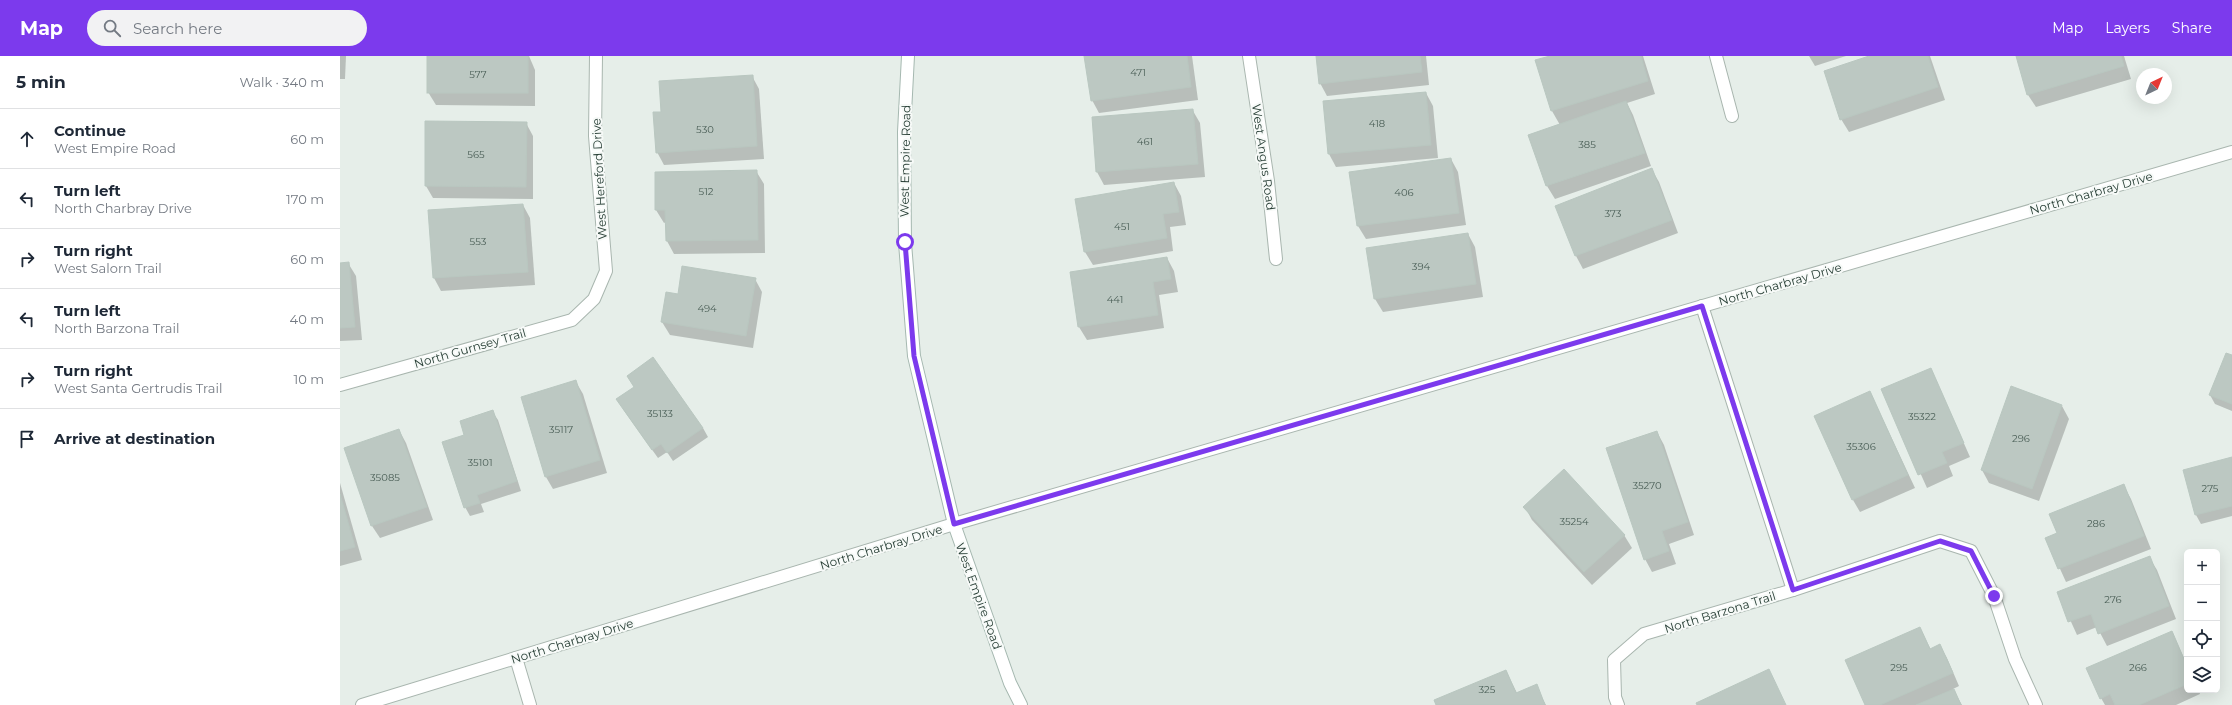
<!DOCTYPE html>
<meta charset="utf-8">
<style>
:root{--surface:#fff;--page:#f2f2f3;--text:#1f2937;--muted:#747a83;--line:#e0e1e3;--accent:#7c3aed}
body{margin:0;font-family:Montserrat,sans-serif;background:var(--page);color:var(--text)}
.controls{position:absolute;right:12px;bottom:12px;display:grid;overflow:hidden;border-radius:6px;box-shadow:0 4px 16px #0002}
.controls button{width:36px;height:36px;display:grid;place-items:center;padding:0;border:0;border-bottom:1px solid var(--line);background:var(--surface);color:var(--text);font:20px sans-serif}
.compass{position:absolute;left:1796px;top:12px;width:36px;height:36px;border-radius:50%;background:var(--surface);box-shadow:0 4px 16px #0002;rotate:43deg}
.stop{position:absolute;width:12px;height:12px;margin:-9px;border:3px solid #7c3aed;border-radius:50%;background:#fff}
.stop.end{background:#7c3aed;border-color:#fff;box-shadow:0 1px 4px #0008}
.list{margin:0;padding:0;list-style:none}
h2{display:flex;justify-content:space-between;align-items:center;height:52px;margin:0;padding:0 16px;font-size:17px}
h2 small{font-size:13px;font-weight:400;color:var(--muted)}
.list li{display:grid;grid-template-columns:26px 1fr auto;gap:12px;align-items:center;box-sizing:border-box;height:60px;padding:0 16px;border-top:1px solid var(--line)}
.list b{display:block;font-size:15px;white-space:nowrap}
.list p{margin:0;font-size:13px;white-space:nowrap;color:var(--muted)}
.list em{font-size:13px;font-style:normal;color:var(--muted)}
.icon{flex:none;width:22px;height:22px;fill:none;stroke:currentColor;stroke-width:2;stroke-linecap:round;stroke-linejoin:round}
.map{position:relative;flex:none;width:1892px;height:649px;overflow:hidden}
header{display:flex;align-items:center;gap:24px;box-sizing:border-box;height:56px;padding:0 20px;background:var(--accent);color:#fff}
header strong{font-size:19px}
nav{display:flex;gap:22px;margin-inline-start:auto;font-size:14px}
.search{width:280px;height:36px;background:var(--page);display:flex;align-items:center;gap:10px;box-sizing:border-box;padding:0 14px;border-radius:22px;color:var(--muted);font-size:15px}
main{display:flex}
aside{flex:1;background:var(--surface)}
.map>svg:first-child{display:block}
</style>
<header>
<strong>Map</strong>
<div class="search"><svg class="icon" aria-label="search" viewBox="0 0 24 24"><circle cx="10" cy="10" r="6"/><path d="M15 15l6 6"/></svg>Search here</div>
<nav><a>Map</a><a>Layers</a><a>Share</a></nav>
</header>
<main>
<aside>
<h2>5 min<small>Walk · 340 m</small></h2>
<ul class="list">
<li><svg class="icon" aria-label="ahead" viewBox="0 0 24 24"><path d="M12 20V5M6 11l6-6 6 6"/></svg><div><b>Continue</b><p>West Empire Road</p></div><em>60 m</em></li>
<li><svg class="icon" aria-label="left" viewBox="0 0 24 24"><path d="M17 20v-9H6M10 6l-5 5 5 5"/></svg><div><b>Turn left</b><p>North Charbray Drive</p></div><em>170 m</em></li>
<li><svg class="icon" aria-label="right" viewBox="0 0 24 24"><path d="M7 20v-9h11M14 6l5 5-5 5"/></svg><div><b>Turn right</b><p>West Salorn Trail</p></div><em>60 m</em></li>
<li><svg class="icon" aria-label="left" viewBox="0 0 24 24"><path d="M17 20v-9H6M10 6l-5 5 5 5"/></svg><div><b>Turn left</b><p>North Barzona Trail</p></div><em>40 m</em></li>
<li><svg class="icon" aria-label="right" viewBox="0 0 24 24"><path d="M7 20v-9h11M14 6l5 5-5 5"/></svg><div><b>Turn right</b><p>West Santa Gertrudis Trail</p></div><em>10 m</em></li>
<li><svg class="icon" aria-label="arrive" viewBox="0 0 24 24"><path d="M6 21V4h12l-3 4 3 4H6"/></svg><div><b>Arrive at destination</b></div></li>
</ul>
</aside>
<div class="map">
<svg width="1892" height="649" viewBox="0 0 1892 649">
<rect width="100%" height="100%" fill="#e6eee9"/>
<g fill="#0003">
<polygon points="0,0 6,0 5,23 0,23"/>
<polygon points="88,0 189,0 195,14 195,50 96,49 88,36"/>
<polygon points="745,0 852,0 858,44 759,57 752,44"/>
<polygon points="977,0 1086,0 1089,29 987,40 980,27"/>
<polygon points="1213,0 1303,0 1315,38 1287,47 1293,59 1311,110 1215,143 1207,130 1190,79 1220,69 1212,55 1197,5"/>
<polygon points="1469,0 1506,0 1475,10"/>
<polygon points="1532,0 1590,0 1605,44 1509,76 1501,63"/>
<polygon points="1677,0 1784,0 1791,23 1696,51 1688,39"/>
<polygon points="412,20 419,33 424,103 324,109 317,96"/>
<polygon points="1086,37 1093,50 1098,102 996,111 989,98"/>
<polygon points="853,55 860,67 865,121 764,129 757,116"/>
<polygon points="186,67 193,80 193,143 93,142 86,130"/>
<polygon points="1111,103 1118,116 1126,169 1026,183 1018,170 1011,117"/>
<polygon points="1312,114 1319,126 1338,177 1243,213 1236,200 1217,150"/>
<polygon points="416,115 424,128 425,197 334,198 327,185 326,166 324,167 316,154"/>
<polygon points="834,127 841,140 846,169 830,171 833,195 753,209 745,196 737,144"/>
<polygon points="183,149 190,162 195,229 101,235 94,222"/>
<polygon points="1128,178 1135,191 1143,241 1043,256 1035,243 1028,193"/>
<polygon points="827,202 834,215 838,236 819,239 824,272 747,284 739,271"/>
<polygon points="8,207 16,220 22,284 0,285 0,208"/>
<polygon points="415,223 422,236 413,292 330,279 322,266"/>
<polygon points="1892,300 1892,355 1875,348 1870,339"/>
<polygon points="1591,313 1630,401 1609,410 1613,420 1587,432 1543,334"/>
<polygon points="236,326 243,338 267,417 213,433 206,421"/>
<polygon points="1530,336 1575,432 1520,456 1513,444"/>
<polygon points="1722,350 1729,363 1699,445 1649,427 1642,414"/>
<polygon points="283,353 363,372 368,381 333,405 327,396 318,402"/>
<polygon points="152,355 158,364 181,435 141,448 144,456 130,460 125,451 126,379"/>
<polygon points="59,374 66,387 93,464 40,482 32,470"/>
<polygon points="1317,376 1324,389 1354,479 1329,488 1336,508 1312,516 1305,503"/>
<polygon points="1892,403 1892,460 1861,468 1856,459"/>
<polygon points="0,427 22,504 0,510"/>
<polygon points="1784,430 1791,443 1811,493 1726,526 1706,482 1718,478"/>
<polygon points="1185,451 1284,479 1292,492 1252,529 1192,464"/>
<polygon points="1809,501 1817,514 1836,563 1767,590 1757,571 1737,579 1718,537"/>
<polygon points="1580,572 1591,594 1600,590 1607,602 1619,630 1613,633 1622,649 1526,649"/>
<polygon points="1831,576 1847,608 1847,634 1859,634 1860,638 1836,649 1765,649 1761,642"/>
<polygon points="1166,615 1177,637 1196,630 1206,649 1097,649"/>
</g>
<g fill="#bcc8c2" stroke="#b9c7c0">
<rect x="87" y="0" width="101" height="37"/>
<polygon points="744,0 847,0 851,31 751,45"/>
<polygon points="976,0 1080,0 1082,16 979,28"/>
<polygon points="1210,0 1301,0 1308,25 1211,55 1195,4"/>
<polygon points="1529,0 1588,0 1598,31 1500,64 1484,15"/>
<polygon points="1676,0 1781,0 1784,10 1687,39"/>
<polygon points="413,19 417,90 316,97 313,56 321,56 319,25"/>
<polygon points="1086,36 1091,89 988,98 983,45"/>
<polygon points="1286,45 1305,97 1206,130 1188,79"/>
<polygon points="853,53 858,108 756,116 752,61"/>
<polygon points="85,65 187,66 186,131 85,130"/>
<polygon points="1111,102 1119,157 1017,170 1009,116"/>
<polygon points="1312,112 1332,164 1235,200 1215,150"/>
<polygon points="417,114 418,184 326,185 325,154 315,154 315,116"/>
<polygon points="834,126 839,156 823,158 827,182 744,196 735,143"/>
<polygon points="183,148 188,216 93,222 88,154"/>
<polygon points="1128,177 1136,228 1034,243 1026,192"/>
<polygon points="827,201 831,223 813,226 818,259 738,271 730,216"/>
<polygon points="9,206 15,271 0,272 0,207"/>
<polygon points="342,210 416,222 406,280 321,266 326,236 338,238"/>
<polygon points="1886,297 1892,299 1892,348 1869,339"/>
<polygon points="313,301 363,372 327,397 321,388 312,394 276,343 294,331 287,320"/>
<polygon points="1591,312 1624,387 1602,396 1607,407 1578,419 1541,333"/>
<polygon points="236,324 260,404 205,421 181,341"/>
<polygon points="1671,330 1722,349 1692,433 1641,414"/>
<polygon points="1530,335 1568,419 1512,444 1474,360"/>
<polygon points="153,354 177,425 137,439 140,447 124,452 102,386 124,379 120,365"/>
<polygon points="59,373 87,451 31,470 4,392"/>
<polygon points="1317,375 1348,466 1322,475 1329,495 1304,504 1266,392"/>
<polygon points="1892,401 1892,450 1855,459 1843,414"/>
<polygon points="1224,413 1285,479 1244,516 1183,451"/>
<polygon points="1784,428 1804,480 1718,513 1705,482 1717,477 1709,458"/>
<polygon points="0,438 15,491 0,495"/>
<polygon points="1810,500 1829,550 1758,578 1751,558 1728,566 1717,536"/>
<polygon points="1580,571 1590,593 1600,588 1613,617 1540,649 1525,649 1505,604"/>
<polygon points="1832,575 1847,610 1847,628 1799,649 1775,649 1770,638 1760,643 1746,612"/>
<polygon points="1429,613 1446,649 1357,649 1356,647"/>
<polygon points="1166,614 1176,637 1197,628 1205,649 1096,649 1094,644"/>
<polygon points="1614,633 1621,649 1576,649"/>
</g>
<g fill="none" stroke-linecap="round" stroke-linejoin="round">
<defs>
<g id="street">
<polyline points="909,0 928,125 936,203"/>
<polyline points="1376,0 1392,60"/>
<polyline points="1362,250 1453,534"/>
<polyline points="0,329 232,264 254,243 266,215 255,80 256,0"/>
<polyline points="176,602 190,649"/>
<polyline points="22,649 614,468 1892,96"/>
<polyline points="1278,649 1275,641 1274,604 1304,578 1453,534 1600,485 1631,495 1654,540 1675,603 1696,649"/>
</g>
<polyline id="secondary" points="568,0 564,76 565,187 574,300 614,468 670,627 681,649"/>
</defs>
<use href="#street" stroke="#a9b6af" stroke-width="14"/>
<use href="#secondary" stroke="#a5b8b0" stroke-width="14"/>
<use href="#street" stroke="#fff" stroke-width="12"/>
<use href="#secondary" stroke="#fff" stroke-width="12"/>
</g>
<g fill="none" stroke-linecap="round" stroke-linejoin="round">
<polyline stroke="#7c3aed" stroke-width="5" points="565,186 574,300 614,468 1362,250 1453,534 1600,485 1631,495 1654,540"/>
</g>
<g text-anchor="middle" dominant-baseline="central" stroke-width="4" stroke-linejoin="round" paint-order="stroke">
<g font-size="10" fill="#4c6058">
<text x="798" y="16">471</text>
<text x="138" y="18">577</text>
<text x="1037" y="67">418</text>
<text x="365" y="73">530</text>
<text x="805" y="85">461</text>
<text x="1247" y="88">385</text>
<text x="136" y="98">565</text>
<text x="366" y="135">512</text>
<text x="1064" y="136">406</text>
<text x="1273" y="157">373</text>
<text x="782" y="170">451</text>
<text x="138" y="185">553</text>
<text x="1081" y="210">394</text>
<text x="775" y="243">441</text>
<text x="367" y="252">494</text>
<text x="320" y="357">35133</text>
<text x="1582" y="360">35322</text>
<text x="221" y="373">35117</text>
<text x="1681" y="382">296</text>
<text x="1521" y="390">35306</text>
<text x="140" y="406">35101</text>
<text x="45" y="421">35085</text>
<text x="1307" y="429">35270</text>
<text x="1870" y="432">275</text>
<text x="1234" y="465">35254</text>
<text x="1756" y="467">286</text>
<text x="1773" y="543">276</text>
<text x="1559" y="611">295</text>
<text x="1798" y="611">266</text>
<text x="1147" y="633">325</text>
</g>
<g font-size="12" fill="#273e35" stroke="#f7faf8">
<text transform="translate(924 101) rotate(82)">West Angus Road</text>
<text transform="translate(565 105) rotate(-89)">West Empire Road</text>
<text transform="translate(259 123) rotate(-93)">West Hereford Drive</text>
<text transform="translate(1751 137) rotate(-16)">North Charbray Drive</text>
<text transform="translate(1440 228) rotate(-16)">North Charbray Drive</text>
<text transform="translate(130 292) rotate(-16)">North Gurnsey Trail</text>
<text transform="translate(541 491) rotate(-17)">North Charbray Drive</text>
<text transform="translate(639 540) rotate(70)">West Empire Road</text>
<text transform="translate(1380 556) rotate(-17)">North Barzona Trail</text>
<text transform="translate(232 585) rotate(-17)">North Charbray Drive</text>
</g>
</g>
</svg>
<div class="controls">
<button>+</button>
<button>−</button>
<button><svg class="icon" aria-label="locate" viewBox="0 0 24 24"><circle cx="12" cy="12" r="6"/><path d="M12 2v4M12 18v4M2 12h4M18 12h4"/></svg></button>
<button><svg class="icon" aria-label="layers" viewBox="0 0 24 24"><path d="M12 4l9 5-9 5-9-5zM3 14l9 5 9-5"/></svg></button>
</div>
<svg class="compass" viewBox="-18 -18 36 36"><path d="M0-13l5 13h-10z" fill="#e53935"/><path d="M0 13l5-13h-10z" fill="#747a83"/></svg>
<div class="stop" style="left:565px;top:186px"></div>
<div class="stop end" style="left:1654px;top:540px"></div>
</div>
</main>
